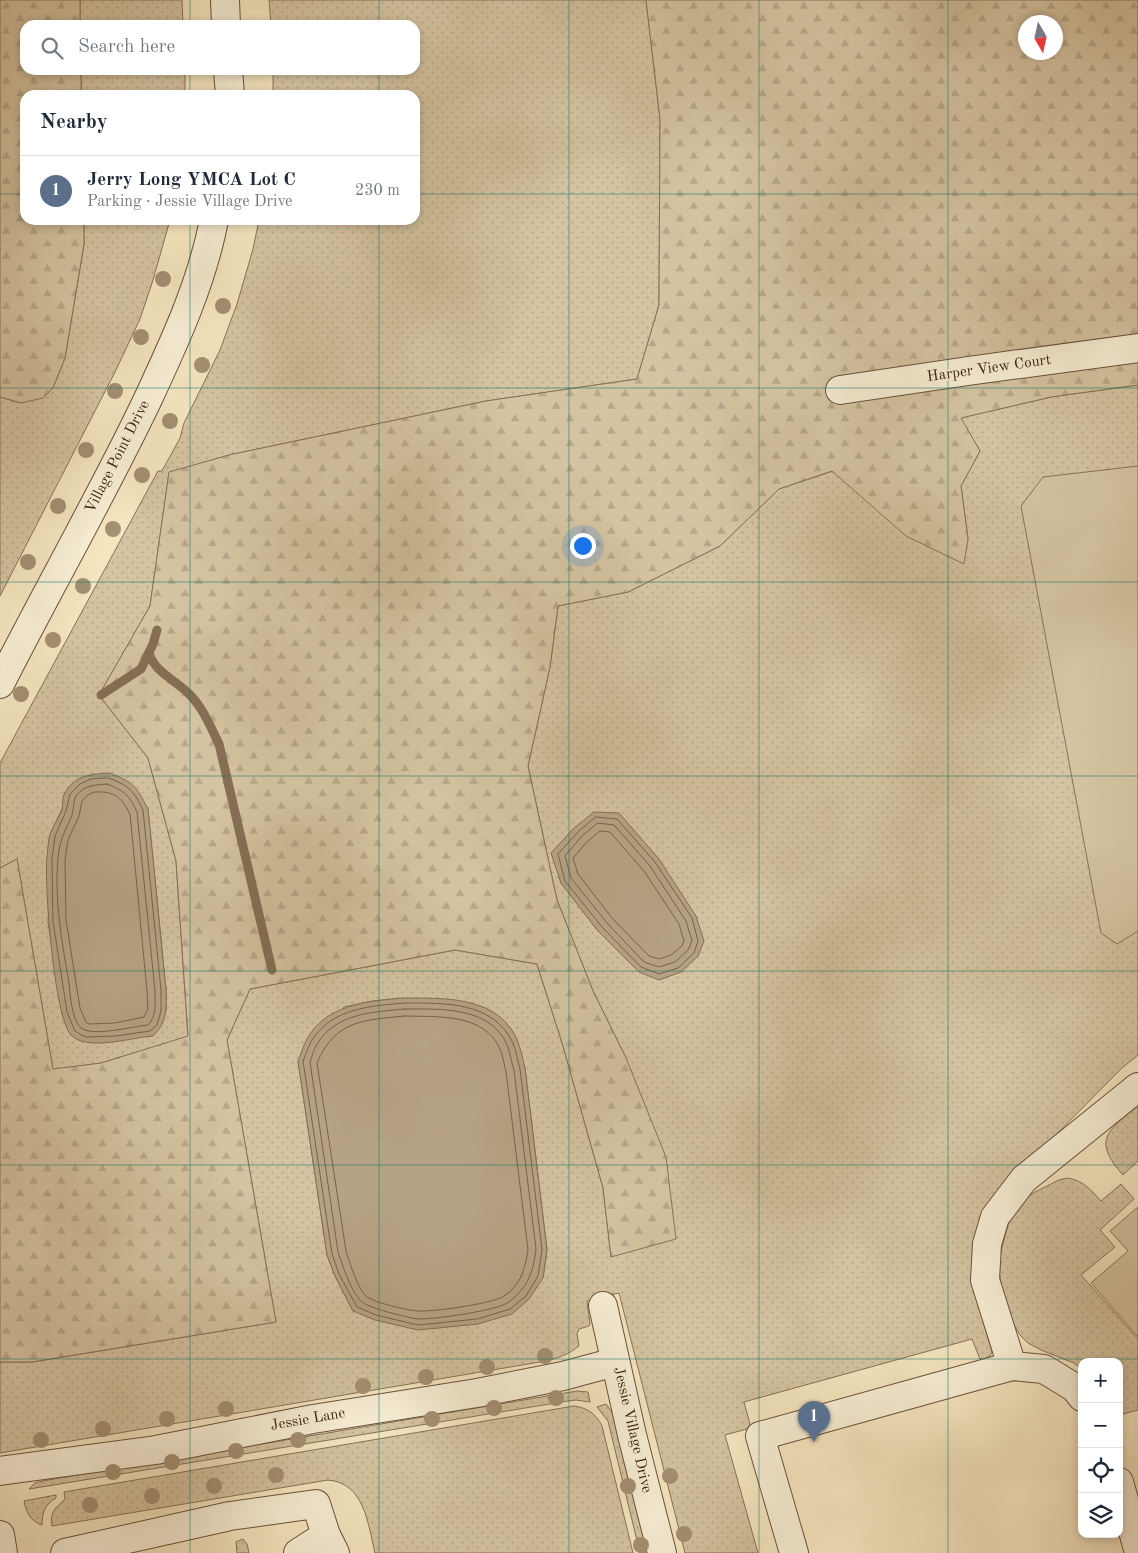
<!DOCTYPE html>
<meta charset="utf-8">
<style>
:root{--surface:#fff;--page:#f2f2f3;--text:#1f2937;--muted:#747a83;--line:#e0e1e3;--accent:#0f766e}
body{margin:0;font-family:"Old Standard TT",serif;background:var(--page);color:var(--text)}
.controls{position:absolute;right:15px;bottom:15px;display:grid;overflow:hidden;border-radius:10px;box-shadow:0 2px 8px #0003}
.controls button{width:45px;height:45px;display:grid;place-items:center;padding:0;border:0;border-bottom:1px solid var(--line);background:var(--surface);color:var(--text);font:25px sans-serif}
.compass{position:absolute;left:1018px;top:15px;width:45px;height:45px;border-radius:50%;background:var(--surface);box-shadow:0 2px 8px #0003;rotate:171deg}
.you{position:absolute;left:582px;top:545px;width:18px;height:18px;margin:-12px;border:4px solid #fff;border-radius:50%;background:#1a73e8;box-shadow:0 0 0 8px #1a73e833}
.badge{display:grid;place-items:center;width:32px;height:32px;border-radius:50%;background:var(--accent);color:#fff;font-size:16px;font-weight:700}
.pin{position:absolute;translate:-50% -41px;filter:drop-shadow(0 1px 2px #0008)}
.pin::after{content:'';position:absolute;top:26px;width:18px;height:15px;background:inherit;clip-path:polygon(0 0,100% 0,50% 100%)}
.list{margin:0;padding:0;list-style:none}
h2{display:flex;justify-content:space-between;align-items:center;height:65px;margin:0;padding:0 20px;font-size:21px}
h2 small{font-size:16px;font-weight:400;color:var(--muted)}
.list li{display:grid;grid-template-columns:32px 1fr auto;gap:15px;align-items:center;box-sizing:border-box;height:70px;padding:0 20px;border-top:1px solid var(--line)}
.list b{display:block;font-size:19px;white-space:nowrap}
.list p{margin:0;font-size:16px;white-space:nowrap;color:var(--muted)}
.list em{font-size:16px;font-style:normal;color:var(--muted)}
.icon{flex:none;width:28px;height:28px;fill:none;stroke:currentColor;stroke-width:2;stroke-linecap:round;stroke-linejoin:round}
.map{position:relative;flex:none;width:1138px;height:1553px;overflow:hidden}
.search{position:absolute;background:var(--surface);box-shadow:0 2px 8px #0003;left:20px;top:20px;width:400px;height:55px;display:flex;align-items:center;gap:12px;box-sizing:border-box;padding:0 18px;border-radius:15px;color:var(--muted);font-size:19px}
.panel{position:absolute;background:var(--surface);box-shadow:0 2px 8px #0003;left:20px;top:90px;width:400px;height:135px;border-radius:15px}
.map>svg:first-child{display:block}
</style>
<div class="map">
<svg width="1138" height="1553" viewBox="0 0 1138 1553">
<defs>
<pattern id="grass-dots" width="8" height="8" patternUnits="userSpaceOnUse" patternTransform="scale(1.25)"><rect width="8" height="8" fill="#d5c4a2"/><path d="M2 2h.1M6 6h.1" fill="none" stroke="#b8a88a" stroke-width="1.8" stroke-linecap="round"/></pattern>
<pattern id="forest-firs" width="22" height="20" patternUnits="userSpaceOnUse" patternTransform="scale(1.25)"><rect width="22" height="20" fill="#d5c4a2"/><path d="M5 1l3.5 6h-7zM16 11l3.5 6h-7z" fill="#b8a88a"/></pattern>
</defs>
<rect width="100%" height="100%" fill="#f5e6c0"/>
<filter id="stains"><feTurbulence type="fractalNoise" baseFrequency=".004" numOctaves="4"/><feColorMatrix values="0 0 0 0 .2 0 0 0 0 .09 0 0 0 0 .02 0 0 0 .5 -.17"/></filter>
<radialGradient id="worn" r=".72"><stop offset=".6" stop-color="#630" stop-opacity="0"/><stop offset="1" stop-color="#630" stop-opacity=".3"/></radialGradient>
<g fill="url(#grass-dots)" stroke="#887258" fill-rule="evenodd">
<polygon points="80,0 182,0 183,25 80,25"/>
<path d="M269 0H646L660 119 659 305 637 379 486 401 229 455 169 473 150 606 99 695 148 758 176 861 188 1037 101 1063 53 1070 17 859 0 868V763L158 471H162L180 438 184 423 220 350 237 304 253 249 259 220H415V95H273V70H415V25H271ZM65 792 148 809 166 990V1011L153 1036H140L117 1041 71 1035 62 1014 48 922 56 822 62 809Z"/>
<rect x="81" y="70" width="104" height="25"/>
<polygon points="84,220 170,220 153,280 140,319 115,372 0,596 0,397 21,403 53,388 65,358 84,244"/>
<path d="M1138 385V1055L1122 1068 1024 1167 973 1286 992 1352 990 1356 984 1359H980L972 1339 744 1402 750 1424 747 1429 725 1435 758 1553H685L619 1293 587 1301 590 1324 589 1326 579 1329 577 1334 579 1346C569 1354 559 1358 546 1361L0 1453V1362H32L276 1322 227 1040 250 989 455 950 537 964 563 1046 603 1188 611 1257 625 1056 593 991 557 900 528 766 550 667 558 606 628 592 720 546 779 489 833 471 968 539 961 486 980 451 960 418 1051 397ZM574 828 639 972 598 931 561 883 552 853ZM404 998 525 1068 547 1250 543 1278 353 1311 335 1276 327 1255 298 1061 344 1007 372 1001Z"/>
<path d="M1138 1106V1161L1123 1175C1092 1140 1107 1131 1138 1106Z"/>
<path d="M1067 1178C1083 1180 1091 1190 1101 1201L1121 1184 1134 1199 1100 1230 1115 1247 1081 1275 1138 1339V1410L1119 1415V1362H1082V1369L1074 1363 1041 1350 1028 1343 1020 1335 1011 1320 1001 1285 999 1269 1000 1255 1008 1225 1017 1209 1027 1197 1035 1192 1059 1180Z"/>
<polygon points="577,1391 588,1392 590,1402 576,1400 568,1401 29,1489 35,1483 42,1481"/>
<polygon points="606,1404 614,1415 648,1553 640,1553 608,1421 597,1407"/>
<path d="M574 1406C588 1408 596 1414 602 1426L633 1553H375C368 1525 365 1483 328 1480L52 1526C49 1512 56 1508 65 1499L64 1492Z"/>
<path d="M56 1495V1498C45 1504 42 1513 42 1525 30 1521 26 1512 24 1501Z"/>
<polygon points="243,1539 247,1544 249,1553 237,1553 236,1542"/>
</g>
<g fill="url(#forest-firs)" stroke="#887258" fill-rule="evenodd">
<polygon points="0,0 80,0 80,25 25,25 25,70 81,70 81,95 25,95 25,220 84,220 84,244 65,358 53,388 43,398 21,403 0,397"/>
<path d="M646 0H1138V385L1051 397 961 418 980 451 961 486 968 539 964 564 906 536 832 471 779 489 720 546 628 592 558 606 550 667 528 766 557 900 593 991 626 1058 666 1157 676 1239 611 1257 603 1188 563 1046 537 964 455 950 250 989 227 1040 276 1322 32 1362H0V868L17 859 53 1069 101 1063 188 1036 176 861 148 758 99 695 150 606 169 472 229 455 486 401 637 379 659 305 660 119ZM1026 22H1056V52H1026Z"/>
</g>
<g fill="#d5c4a2" stroke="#887258">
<polygon points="1138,466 1138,931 1117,944 1101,933 1021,506 1043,477"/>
<polygon points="1138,1207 1138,1337 1091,1283 1128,1251 1110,1231"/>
</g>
<g fill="#b6a384" stroke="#856f55">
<path d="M109 773C134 782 136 786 148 809L166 990C166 1010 168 1021 153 1036 133 1037 87 1052 71 1035 54 1017 44 884 47 856 48 849 48 840 50 834 53 825 59 818 62 810 63 804 62 796 66 791 76 775 92 774 109 773Z"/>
<polygon points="594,812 619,813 659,859 696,916 704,941 698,956 681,972 659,980 639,972 598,931 561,883 551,853 574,828"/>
<path d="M404 998C446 998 500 996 518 1042 521 1050 523 1060 525 1068L547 1250 543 1278 529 1299 512 1314 478 1324 418 1330 375 1320 353 1311 335 1276 327 1255 298 1061C301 1054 303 1046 307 1039 326 1004 369 1001 404 998Z"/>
</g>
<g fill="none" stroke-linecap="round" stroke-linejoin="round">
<g stroke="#78624a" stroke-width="1">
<path d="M108 778C129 785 134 791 143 810L161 990V1011L157 1025 150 1031 116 1036 85 1037 75 1031 67 1012 53 921 52 859 55 836 66 811 70 794 80 784 91 779Z"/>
<path d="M107 784C125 791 129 795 137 812L155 991C155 1002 157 1016 148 1025 134 1026 90 1038 80 1027 72 1019 70 995 69 983 62 942 54 900 58 858 60 838 65 832 72 815 74 809 73 801 76 796 84 785 95 785 107 784Z"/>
<path d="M95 792C115 791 121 797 130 814L147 991 148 1009 144 1017 115 1023 89 1024 86 1022 80 1008 66 920 65 860 68 840 79 816 82 801 88 795Z"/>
<polygon points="596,817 617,819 655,862 692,918 698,941 694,953 678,968 659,974 641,967 602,927 565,881 558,854 578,832"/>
<polygon points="598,823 614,825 650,866 686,921 692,941 688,950 675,962 659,967 644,962 607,923 571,878 565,856 582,836"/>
<polygon points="600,831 610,832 644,871 679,924 684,941 682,946 671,955 659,959 649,956 612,918 578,874 573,858 587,842"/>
<path d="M405 1003C444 1003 493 1001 513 1043 516 1051 518 1061 520 1069L542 1250 538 1276 526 1296 510 1309 477 1319 418 1325 376 1315 357 1307 339 1274 332 1254 303 1061C306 1055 308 1046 312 1040 333 1008 370 1006 405 1003Z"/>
<path d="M405 1009C441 1009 492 1006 508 1047 510 1055 512 1063 514 1070L536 1249C533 1273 528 1287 509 1302 496 1311 436 1319 419 1319 409 1318 367 1308 361 1301 350 1290 343 1266 338 1252L310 1062C312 1056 314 1049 317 1044 336 1013 373 1012 405 1009Z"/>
<path d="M405 1016C438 1017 484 1013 500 1049 503 1056 504 1064 506 1072L528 1250C525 1269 521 1285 504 1296 492 1304 432 1312 418 1311 407 1310 374 1303 366 1296 358 1289 349 1261 346 1251L317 1063C335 1020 364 1020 405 1016Z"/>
</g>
<g stroke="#856f55" stroke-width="9">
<path d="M149 653C155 672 172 678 186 691 202 705 210 726 219 744L272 970"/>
<polyline points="101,695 141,669 153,644 157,630"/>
</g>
<defs>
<g id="minor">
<polyline points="225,0 226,25"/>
<polyline points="228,70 230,95"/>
<polyline points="840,390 968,371 1138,348"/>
<path d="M0 684C48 589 101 497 147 401 174 343 202 283 214 220"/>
<polyline points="603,1306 632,1435 662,1553"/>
<polyline points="1012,1366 985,1280 987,1244 995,1217 1024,1179 1138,1087"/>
<polyline points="0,1471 156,1450 313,1419 477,1393 563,1376 615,1362"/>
<polyline points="1119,1482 1138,1549"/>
<polyline points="0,1535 3,1553"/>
<polyline points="65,1553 230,1516 316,1504 326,1535 335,1553"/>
<polyline points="298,1553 326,1535"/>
<polyline points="794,1553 760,1436 1012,1366 1044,1369 1075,1388 1082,1397"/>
</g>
</defs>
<use href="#minor" stroke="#6a523b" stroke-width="30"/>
<use href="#minor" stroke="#f8efd6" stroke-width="28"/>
</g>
<g fill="#a49073">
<circle cx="163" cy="279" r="8"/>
<circle cx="223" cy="306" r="8"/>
<circle cx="141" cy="337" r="8"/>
<circle cx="202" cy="365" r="8"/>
<circle cx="115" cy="391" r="8"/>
<circle cx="170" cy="421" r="8"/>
<circle cx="86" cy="450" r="8"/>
<circle cx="142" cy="475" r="8"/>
<circle cx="58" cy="506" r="8"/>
<circle cx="113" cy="529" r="8"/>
<circle cx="28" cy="562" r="8"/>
<circle cx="83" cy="586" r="8"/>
<circle cx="53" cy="640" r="8"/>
<circle cx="21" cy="694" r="8"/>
<circle cx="545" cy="1356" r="8"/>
<circle cx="487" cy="1367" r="8"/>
<circle cx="426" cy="1377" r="8"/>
<circle cx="363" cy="1386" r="8"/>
<circle cx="556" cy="1398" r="8"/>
<circle cx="494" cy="1408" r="8"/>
<circle cx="226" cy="1409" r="8"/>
<circle cx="167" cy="1419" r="8"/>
<circle cx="432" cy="1419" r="8"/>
<circle cx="103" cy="1429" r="8"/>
<circle cx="41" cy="1440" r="8"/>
<circle cx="298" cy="1440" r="8"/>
<circle cx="236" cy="1451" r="8"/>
<circle cx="172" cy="1462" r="8"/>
<circle cx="113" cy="1472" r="8"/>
<circle cx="276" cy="1475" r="8"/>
<circle cx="670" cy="1476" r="8"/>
<circle cx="214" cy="1486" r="8"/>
<circle cx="628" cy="1486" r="8"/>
<circle cx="152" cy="1496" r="8"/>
<circle cx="90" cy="1505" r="8"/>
<circle cx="684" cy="1534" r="8"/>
<circle cx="641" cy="1545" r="8"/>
</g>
<path fill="none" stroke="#0f766e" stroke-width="1" stroke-opacity="0.55" d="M190 0V25M379 0V25M569 0V1553M759 0V1553M948 0V1553M190 70V95M379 70V95M0 194H25M415 194H1138M190 220V1553M379 220V1553M0 388H1138M0 582H1138M0 776H1138M0 971H1138M0 1165H1138M0 1359H1138"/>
<g text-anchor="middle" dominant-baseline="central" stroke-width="4" stroke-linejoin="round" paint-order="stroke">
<g font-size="15" fill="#3b200f" stroke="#f8efd6">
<text transform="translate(989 369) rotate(-8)">Harper View Court</text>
<text transform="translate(118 457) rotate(-63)">Village Point Drive</text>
<text transform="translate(308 1420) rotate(-10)">Jessie Lane</text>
<text transform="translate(632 1430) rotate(77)">Jessie Village Drive</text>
</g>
</g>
<rect width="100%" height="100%" filter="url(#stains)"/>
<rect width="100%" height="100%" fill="url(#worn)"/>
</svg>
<div class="controls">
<button>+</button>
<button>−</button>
<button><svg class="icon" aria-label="locate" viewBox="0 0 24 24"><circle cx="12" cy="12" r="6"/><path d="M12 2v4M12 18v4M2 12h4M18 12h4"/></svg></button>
<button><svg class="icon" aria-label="layers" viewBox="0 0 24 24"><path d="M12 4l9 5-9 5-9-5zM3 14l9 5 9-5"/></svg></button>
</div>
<svg class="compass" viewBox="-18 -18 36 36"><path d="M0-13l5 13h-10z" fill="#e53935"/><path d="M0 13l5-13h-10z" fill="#747a83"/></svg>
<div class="you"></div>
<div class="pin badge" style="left:814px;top:1442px;background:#5c6f8a">1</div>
<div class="search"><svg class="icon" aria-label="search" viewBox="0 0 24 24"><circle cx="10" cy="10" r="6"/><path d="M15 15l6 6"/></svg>Search here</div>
<section class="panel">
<h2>Nearby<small></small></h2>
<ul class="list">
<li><span class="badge" style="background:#5c6f8a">1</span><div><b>Jerry Long YMCA Lot C</b><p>Parking · Jessie Village Drive</p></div><em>230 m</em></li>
</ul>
</section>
</div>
